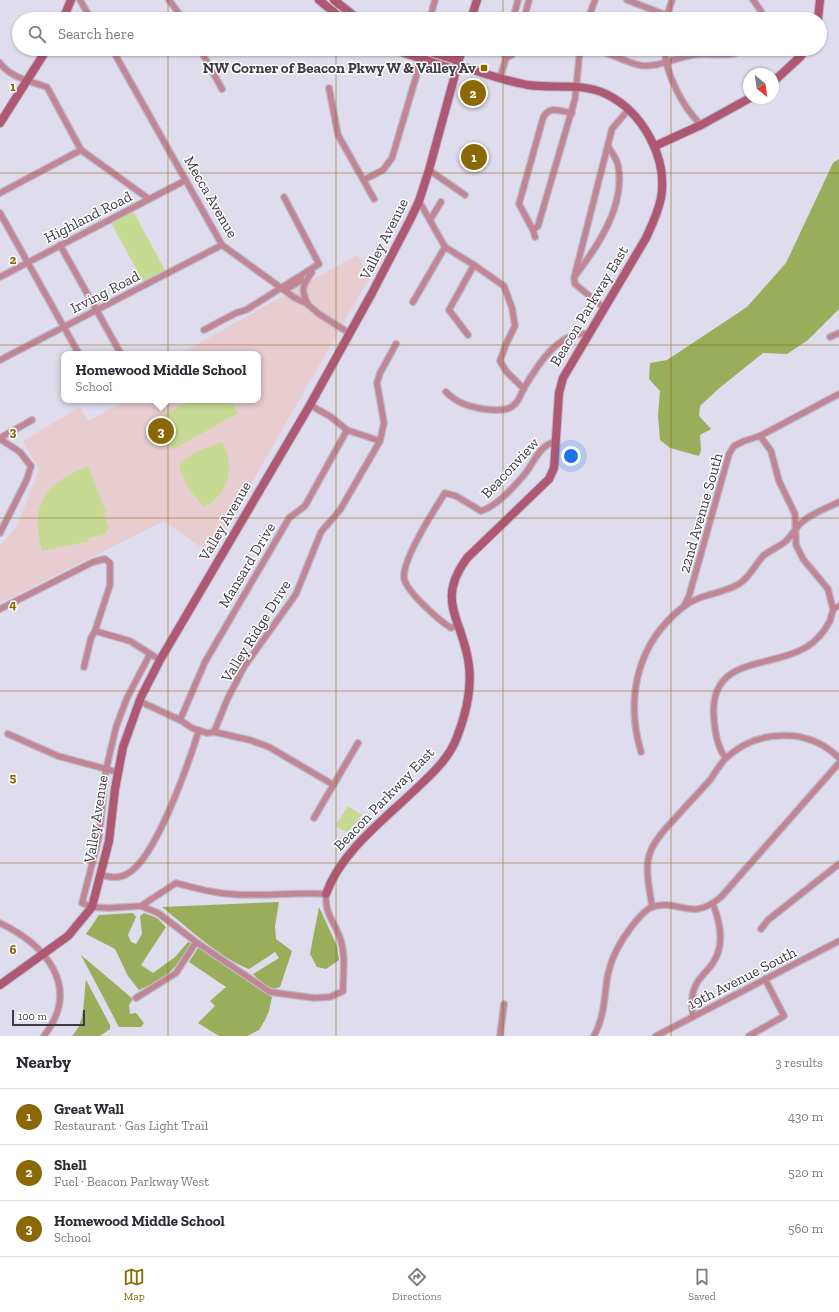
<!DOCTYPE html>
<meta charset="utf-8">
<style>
:root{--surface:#fff;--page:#f7f7f7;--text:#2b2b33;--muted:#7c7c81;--line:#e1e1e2;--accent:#8a6806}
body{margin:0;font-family:"Zilla Slab",serif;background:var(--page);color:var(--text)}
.compass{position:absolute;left:743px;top:68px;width:36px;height:36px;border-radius:50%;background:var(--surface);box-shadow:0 1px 3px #0004;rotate:151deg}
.scale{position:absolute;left:12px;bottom:10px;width:73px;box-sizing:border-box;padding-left:4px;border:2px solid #3d3b42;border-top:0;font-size:11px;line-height:14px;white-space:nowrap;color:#3d3b42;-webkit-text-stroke:3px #fff;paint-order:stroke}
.you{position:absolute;left:571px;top:456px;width:14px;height:14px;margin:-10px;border:3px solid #fff;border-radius:50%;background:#1a73e8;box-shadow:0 0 0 6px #1a73e833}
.badge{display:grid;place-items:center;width:26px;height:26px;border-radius:50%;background:var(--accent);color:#fff;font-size:13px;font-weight:700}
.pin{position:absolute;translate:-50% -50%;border:2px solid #fff;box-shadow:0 1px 4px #0006}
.popup{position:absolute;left:61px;top:351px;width:200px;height:52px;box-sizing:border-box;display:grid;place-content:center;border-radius:8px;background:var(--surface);filter:drop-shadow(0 1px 3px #0005);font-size:13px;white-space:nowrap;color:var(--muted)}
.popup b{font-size:15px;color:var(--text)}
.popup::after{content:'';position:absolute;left:50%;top:100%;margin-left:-8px;border:8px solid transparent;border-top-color:var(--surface)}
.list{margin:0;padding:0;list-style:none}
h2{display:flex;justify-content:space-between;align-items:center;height:52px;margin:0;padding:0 16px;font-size:17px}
h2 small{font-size:13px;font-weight:400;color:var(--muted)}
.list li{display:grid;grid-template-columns:26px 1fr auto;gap:12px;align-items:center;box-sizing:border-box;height:56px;padding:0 16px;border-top:1px solid var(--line)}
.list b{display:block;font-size:15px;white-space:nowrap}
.list p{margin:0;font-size:13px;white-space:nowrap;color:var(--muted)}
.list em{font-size:13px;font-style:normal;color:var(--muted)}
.icon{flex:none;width:22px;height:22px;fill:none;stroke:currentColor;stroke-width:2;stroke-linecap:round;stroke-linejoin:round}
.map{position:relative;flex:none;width:839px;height:1036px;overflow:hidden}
.search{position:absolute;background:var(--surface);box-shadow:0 1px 3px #0004;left:12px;right:12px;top:12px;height:44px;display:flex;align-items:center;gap:10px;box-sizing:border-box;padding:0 14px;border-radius:22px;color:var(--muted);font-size:15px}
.sheet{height:220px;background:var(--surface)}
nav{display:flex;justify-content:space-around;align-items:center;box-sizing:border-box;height:56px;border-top:1px solid var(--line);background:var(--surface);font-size:11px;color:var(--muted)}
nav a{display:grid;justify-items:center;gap:2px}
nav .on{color:var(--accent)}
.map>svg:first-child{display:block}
</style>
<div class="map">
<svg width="839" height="1036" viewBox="0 0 839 1036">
<rect width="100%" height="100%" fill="#dfdced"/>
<polygon fill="#e8cdd0" points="357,255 370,277 211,554 164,521 0,603 0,546 17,526 39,469 23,441 80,407 88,421 127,400 258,400 258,354 179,354"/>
<g fill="#c7da94">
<polygon points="133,211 166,272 144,283 111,223"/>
<polygon points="191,400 231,400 238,413 172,450 155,420"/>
<path d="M222 442C236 466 229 494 204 507L184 483 186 482 179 468 180 463 193 454V453Z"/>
<path d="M88 466 106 512 103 513 109 528 105 534 89 538V541L42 551C29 505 45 483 88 466Z"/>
<polygon points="348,806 362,815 347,832 335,826"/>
</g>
<g fill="#99ad5a">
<polygon points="839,159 839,309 808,340 787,354 763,353 717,390 700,406 699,416 711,429 700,435 701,450 699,456 670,448 660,440 658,415 660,391 649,379 650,363 667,360 747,307 786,263 833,163"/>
<path d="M279 902 275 926 276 939 292 951 280 987 274 989 263 984 253 974 279 958 275 952 249 969C220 958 187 927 162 907Z"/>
<polygon points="319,907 337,946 339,960 326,969 317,967 310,954"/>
<path d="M133 913 136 917 128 935 131 942 136 944 142 934 140 916 144 913 157 918 166 927 141 965 153 973 175 957 188 942 192 944C175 969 167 978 139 990L128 976 115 949 86 934 99 915Z"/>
<polygon points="198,948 215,957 272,997 269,1011 265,1020 259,1030 247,1036 219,1036 198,1023 215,1006 210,1001 226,987 189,962"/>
<polygon points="81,955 133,999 129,1005 130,1014 136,1013 144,1023 141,1027 119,1027"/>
<path d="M86 980 110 1025V1029L100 1036H72C86 1022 83 999 86 980Z"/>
</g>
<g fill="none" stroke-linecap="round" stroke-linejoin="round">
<defs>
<g id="street">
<polyline points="80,0 91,19"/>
<polyline points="169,0 183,19"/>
<polyline points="627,0 666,15"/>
<polyline points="753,0 761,11 760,19"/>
<polyline points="430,19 435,0"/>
<polyline points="513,19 518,0"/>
<polyline points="524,19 529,0"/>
<polyline points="588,19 595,0"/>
<polyline points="666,19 672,0"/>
<polyline points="112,49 222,245 295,298 306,303 319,314 349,333"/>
<polyline points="200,49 222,89"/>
<polyline points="504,49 503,52 506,58 512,55 514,49"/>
<path d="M592 49C609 52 622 61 639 65 654 69 678 57 693 55 710 52 730 59 744 49"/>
<path d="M665 49C665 74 683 107 701 125"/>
<path d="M0 63C9 77 32 82 47 87L81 150 149 199"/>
<polyline points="500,78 506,58"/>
<polyline points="329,88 338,135 374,199"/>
<polyline points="429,170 465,195"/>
<polyline points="364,180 383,170 392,158 416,77 420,55"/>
<polyline points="0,193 81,150"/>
<polyline points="419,201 445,247 474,265"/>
<polyline points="0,213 79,354"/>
<polyline points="430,220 441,202"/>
<polyline points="533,230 538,226 575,99 580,49"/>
<path d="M535 237 533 230 519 204 543 118C549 105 560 111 572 113"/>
<polyline points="60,245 121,354"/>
<path d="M575 276C598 246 626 205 618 165 617 159 611 152 608 146"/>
<polyline points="0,277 186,180"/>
<polyline points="283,288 287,289 302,280"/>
<polyline points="413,302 445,247"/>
<path d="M308 304C300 289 303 285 312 272L311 271"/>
<polyline points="604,308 575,284 574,278 612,129 628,110"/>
<polyline points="204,330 236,313 246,310 319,264 284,197"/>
<polyline points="468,335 449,310 474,265 504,286 512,308 515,326 506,344 500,361 506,371 524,389"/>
<polyline points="830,337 839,333"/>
<polyline points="0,360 222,245"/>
<path d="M446 392C457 403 467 406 483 409 491 410 499 411 507 409 517 406 520 396 524 388 537 366 558 331 588 334"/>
<polyline points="310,405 331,417 347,430 380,441"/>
<polyline points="760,436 771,451 779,481 795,514 796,545 803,559 828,589 833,609"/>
<polyline points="0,438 32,420"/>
<polyline points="0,439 20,452 31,466 27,479 0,533"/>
<polyline points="684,606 689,596 729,454 734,446 744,441 760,436 839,394"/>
<polyline points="0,609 93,562 105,559 110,563 110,585 95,631 91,638 84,667"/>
<path d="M458 625 451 628C440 621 404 590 404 577 403 559 434 510 445 493L456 496 481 511C497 506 513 488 524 475 534 463 539 445 555 442"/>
<polyline points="95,631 130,641 160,660"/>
<polyline points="139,701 180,720 192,728 207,733 214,732 250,740 269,747 332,784"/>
<polyline points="180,720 205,662 285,525 289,518 305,506 347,430"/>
<polyline points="214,732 227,700 244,667 296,594 321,532 340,510 380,441 384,423 377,383 380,373 396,344"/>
<polyline points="8,734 58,756 117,772"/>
<path d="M641 752C625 698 637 643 683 607 699 594 722 594 739 584 750 577 755 565 763 556 770 550 779 547 786 541 792 535 796 527 802 522 812 513 827 508 839 502"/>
<path d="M726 758C717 748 715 732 714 719 708 654 771 670 808 646 818 640 825 630 830 621 831 618 832 611 834 609 835 608 837 607 839 606"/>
<polyline points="314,818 358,743"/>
<path d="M100 875C110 877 118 879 127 874 156 859 189 762 199 730"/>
<path d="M141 906 176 883C194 888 212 893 230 894 262 897 294 892 326 894 325 916 334 920 340 938 346 955 343 973 343 991L330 997 314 998 270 992 196 942 158 913 141 906 109 908 92 907 82 903 99 837 106 770 116 727 127 698 150 654"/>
<path d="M652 907C650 890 644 869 650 853 655 837 676 818 687 805 695 797 702 789 710 780 715 773 720 764 726 758 758 729 808 727 839 758"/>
<path d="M0 923C46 945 82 987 44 1036"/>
<polyline points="761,929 768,920 839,864"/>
<polyline points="136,998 176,973 196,942"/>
<path d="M693 1017C691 1001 691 988 702 976 706 971 711 967 714 961 725 944 720 922 713 904"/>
<polyline points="500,1036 504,1004"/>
<path d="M594 1036C605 1016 604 996 608 974 612 956 621 940 632 926 638 919 644 910 652 907 680 898 690 923 721 897L839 763"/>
<polyline points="656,1036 839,941"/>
<polyline points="749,1036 784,1016 765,979"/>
</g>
<g id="secondary">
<polyline points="319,0 342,19"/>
<polyline points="334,0 358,19"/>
<polyline points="63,19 71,0"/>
<polyline points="471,19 477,0"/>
<polyline points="818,19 820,0"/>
<polyline points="392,49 456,70"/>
<polyline points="421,49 459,61"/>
<polyline points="773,82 800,57 806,49"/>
<polyline points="0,123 47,49"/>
<polyline points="655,146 701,125 750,98"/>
<path d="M326 894C341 851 386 818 418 787 433 773 450 757 457 737 466 714 472 691 469 666 464 620 434 603 467 558L549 479 554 468 559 393 563 378 646 238C652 225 658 213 661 198 668 158 643 112 606 94 580 82 555 89 528 85 504 81 481 72 457 65"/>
<polyline points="0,985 68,936 92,907 109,841 115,789 123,747 141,697 160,660 310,405 372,293 411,218 419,201 429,170 462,49"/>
</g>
</defs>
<use href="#street" stroke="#bbb9c7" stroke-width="8"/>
<use href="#secondary" stroke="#bbb9c7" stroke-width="10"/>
<use href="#street" stroke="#c28596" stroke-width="5.5"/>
<use href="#secondary" stroke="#af5874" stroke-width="8"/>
</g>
<path fill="none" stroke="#8a6806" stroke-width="1" stroke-opacity="0.55" d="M168 0V19M336 0V19M503 0V19M671 0V19M168 49V1036M336 49V1036M503 49V1036M671 49V1036M0 173H839M0 345H839M0 518H839M0 691H839M0 863H839"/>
<rect fill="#8a6806" stroke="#fff" stroke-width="1.5" x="480" y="64" width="8" height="8" rx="2"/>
<g text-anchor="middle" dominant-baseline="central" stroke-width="3" stroke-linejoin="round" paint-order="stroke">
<g font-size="15" font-weight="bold" fill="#3d3b42" stroke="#fff" text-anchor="end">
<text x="476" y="68">NW Corner of Beacon Pkwy W &amp; Valley Av</text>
</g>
<g font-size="15" fill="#3d3b42" stroke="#fff">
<text transform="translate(211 197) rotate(60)">Mecca Avenue</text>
<text transform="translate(88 217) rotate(-27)">Highland Road</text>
<text transform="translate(384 239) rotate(-63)">Valley Avenue</text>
<text transform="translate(105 292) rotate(-27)">Irving Road</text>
<text transform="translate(589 306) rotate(-59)">Beacon Parkway East</text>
<text transform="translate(510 468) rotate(-47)">Beaconview</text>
<text transform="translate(701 513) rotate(-74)">22nd Avenue South</text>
<text transform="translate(225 521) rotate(-60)">Valley Avenue</text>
<text transform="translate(247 565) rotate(-59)">Mansard Drive</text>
<text transform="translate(256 631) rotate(-58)">Valley Ridge Drive</text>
<text transform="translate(384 799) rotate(-46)">Beacon Parkway East</text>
<text transform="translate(96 819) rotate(-81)">Valley Avenue</text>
<text transform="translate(742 978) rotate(-27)">19th Avenue South</text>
</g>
</g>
<g font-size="13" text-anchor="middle" font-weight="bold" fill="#8a6806" stroke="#fff" stroke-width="3" stroke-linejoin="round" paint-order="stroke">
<text x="13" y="91">1</text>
<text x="13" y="264">2</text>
<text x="13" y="436">3</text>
<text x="13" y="609">4</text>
<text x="13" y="782">5</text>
<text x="13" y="954">6</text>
</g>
</svg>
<svg class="compass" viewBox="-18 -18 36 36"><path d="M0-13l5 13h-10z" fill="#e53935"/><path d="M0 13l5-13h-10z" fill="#7c7c81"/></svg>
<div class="scale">100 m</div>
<div class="you"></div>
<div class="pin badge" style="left:474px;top:157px">1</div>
<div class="pin badge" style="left:473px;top:93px">2</div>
<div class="pin badge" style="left:161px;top:431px">3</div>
<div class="popup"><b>Homewood Middle School</b>School</div>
<div class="search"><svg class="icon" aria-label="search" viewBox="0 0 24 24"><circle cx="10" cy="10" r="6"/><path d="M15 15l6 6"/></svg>Search here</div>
</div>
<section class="sheet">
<h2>Nearby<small>3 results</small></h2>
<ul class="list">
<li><span class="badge">1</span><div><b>Great Wall</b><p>Restaurant · Gas Light Trail</p></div><em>430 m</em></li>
<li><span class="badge">2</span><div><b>Shell</b><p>Fuel · Beacon Parkway West</p></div><em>520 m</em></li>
<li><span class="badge">3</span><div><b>Homewood Middle School</b><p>School</p></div><em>560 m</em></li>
</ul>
</section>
<nav>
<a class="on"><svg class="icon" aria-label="map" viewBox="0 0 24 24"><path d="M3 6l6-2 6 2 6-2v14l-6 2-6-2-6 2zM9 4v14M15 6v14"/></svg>Map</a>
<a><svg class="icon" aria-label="directions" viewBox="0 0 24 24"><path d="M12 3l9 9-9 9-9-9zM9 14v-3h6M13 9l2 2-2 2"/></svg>Directions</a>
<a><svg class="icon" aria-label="saved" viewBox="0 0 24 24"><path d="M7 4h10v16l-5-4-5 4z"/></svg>Saved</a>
</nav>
